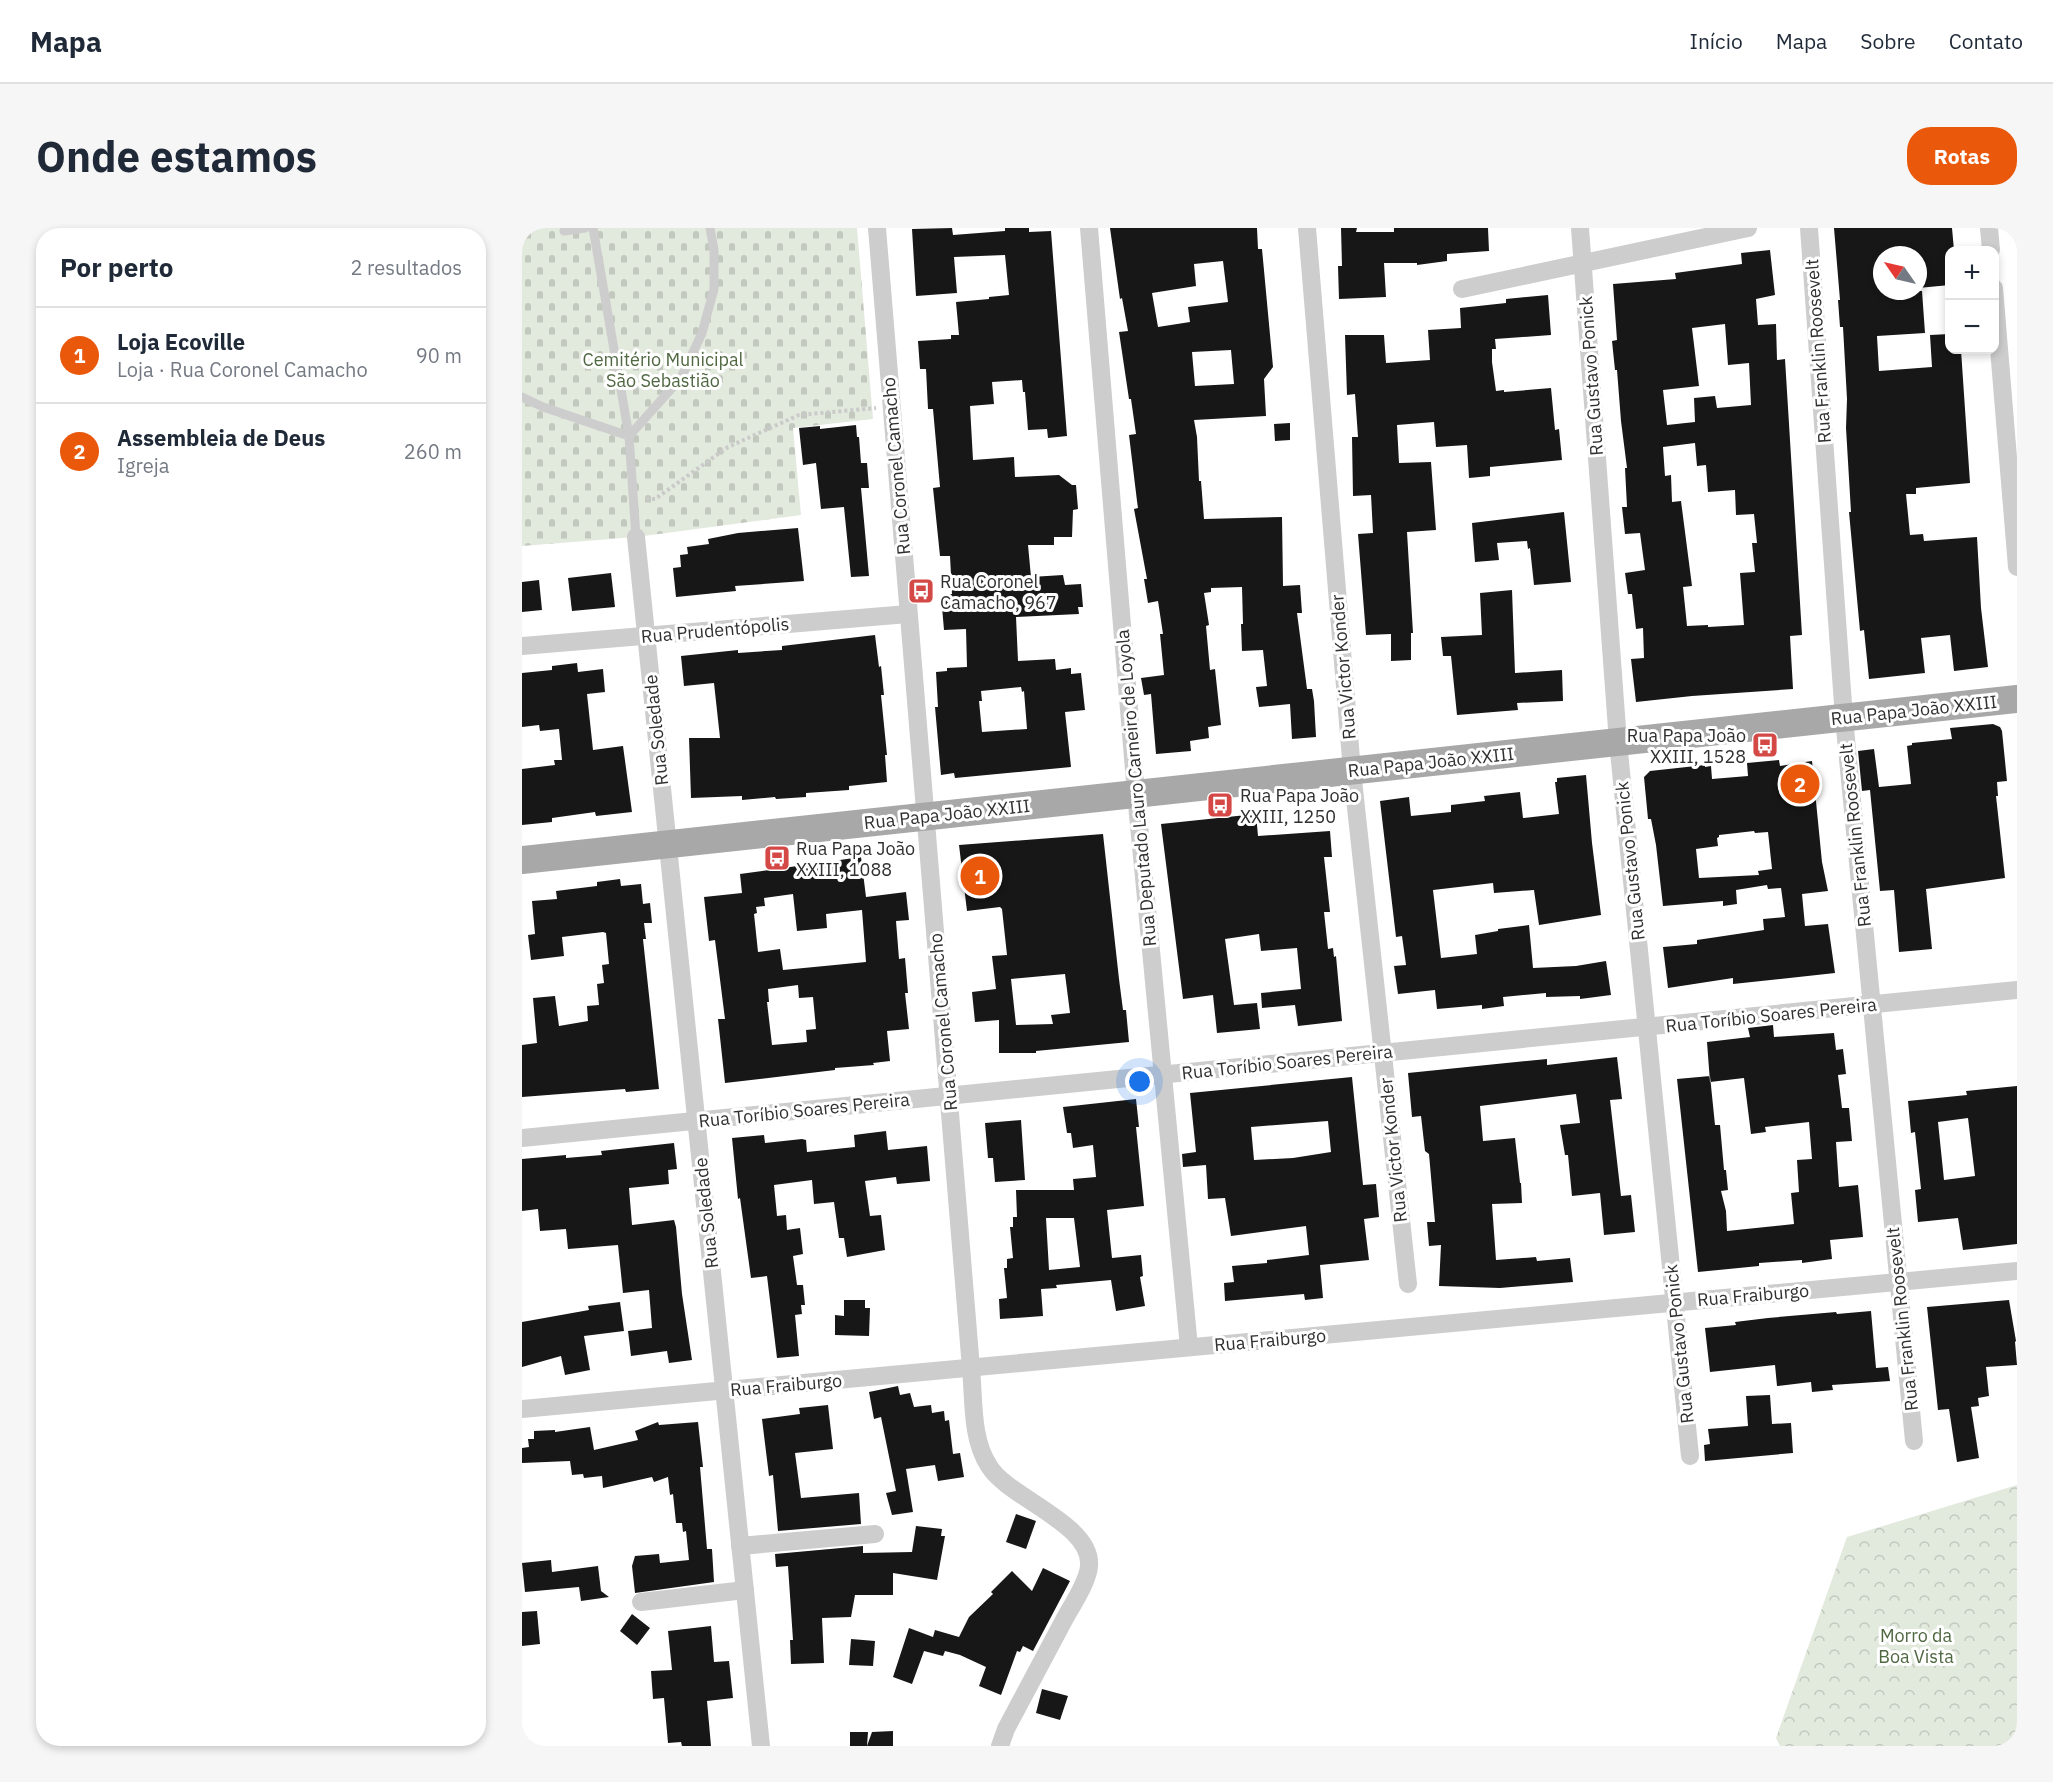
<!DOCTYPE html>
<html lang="pt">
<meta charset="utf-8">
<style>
:root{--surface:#fff;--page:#f6f6f7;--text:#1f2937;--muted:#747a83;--line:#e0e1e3;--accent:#ea580c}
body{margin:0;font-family:"IBM Plex Sans",sans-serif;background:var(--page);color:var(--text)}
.controls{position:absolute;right:18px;top:18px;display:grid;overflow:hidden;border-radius:12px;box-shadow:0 3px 9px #0003}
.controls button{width:54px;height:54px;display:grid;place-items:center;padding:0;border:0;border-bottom:2px solid var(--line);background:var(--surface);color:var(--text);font:30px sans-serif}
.compass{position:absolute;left:1351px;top:18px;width:54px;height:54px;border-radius:50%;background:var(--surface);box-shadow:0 3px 9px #0003;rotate:304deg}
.you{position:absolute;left:618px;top:854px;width:21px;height:21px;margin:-15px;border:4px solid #fff;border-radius:50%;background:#1a73e8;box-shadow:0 0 0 9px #1a73e833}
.badge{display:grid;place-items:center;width:39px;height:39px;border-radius:50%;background:var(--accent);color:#fff;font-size:20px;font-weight:700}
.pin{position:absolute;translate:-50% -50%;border:3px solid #fff;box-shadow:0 2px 6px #0006}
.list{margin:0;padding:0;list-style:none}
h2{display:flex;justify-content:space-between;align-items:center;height:78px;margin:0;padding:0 24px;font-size:26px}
h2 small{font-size:20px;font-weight:400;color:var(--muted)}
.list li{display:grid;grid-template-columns:39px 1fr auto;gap:18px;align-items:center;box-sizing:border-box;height:96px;padding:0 24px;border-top:2px solid var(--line)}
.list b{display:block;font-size:22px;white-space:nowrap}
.list p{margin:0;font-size:20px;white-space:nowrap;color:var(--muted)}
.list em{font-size:20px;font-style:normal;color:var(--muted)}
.map{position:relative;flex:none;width:1495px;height:1518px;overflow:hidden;border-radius:24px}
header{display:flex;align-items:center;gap:36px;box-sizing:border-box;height:84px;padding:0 30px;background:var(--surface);border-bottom:2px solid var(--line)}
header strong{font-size:28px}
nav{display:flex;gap:33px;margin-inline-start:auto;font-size:21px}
.intro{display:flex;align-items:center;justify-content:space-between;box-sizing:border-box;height:144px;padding:0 36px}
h1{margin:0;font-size:42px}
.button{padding:15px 27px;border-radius:24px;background:var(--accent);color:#fff;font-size:21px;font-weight:700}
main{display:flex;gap:36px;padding:0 36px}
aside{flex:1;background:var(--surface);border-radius:24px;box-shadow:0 3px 9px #0003}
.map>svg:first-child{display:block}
</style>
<header>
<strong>Mapa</strong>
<nav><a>Início</a><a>Mapa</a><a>Sobre</a><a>Contato</a></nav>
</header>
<div class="intro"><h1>Onde estamos</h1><a class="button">Rotas</a></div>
<main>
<aside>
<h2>Por perto<small>2 resultados</small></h2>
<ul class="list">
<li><span class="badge">1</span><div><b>Loja Ecoville</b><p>Loja · Rua Coronel Camacho</p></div><em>90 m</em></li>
<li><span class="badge">2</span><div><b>Assembleia de Deus</b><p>Igreja</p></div><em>260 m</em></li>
</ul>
</aside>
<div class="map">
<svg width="1495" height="1518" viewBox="0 0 1495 1518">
<defs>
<pattern id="forest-crowns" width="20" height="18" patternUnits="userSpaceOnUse" patternTransform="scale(1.5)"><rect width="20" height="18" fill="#e2e9dd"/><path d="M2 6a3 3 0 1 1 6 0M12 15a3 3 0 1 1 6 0" fill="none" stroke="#c2c8be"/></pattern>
<pattern id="cemetery-stones" width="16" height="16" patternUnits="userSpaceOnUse" patternTransform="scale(1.5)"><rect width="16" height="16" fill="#e2e9dd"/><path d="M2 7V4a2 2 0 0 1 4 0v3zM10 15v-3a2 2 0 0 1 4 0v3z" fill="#c2c8be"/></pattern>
</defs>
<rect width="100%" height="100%" fill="#fff"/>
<polygon fill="url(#forest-crowns)" points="1495,1257 1495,1518 1258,1518 1254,1510 1325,1309"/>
<polygon fill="url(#cemetery-stones)" points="0,0 335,0 351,191 271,200 279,287 114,309 0,318"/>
<g fill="#171717" fill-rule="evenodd">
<path d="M430 0 431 7 483 3V0H507V4L529 3 545 208 526 210 525 201 506 202 503 164H501L500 152 470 154 472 176 448 178 451 232 492 229 493 249 537 247 550 257H554L556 281 551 282 550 309H532V317H506L509 349 541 347 543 357 559 356 561 379H556L557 386 494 389 496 433 533 431 534 442 549 440V446L559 445 563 482 543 484 549 539 433 550 432 545 419 547 413 479H416L414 444 425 443V440L445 439 444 401 422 402 419 367 430 366 428 328H418L411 260 418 259 411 181H406L404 141H398L396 113 429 111V107H437L434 74 467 71V69L487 67 483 27 432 29 435 65 394 68 390 1ZM499 459 500 464 502 463 505 501 460 504 457 473H460L459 463Z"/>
<path d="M588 0H735L736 21H740L751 139 742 151 744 188 672 192 675 209 677 253H679L682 291 760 289 761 358 778 357 780 385H775L785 461H790L792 473 794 509 770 511 768 476 737 479 734 459 745 458 741 422 720 423 719 396H721L720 359 689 360V364L682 365 687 397 684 398 688 442 693 441 699 497 686 499 687 510 668 513 669 523 634 526 629 466 622 467 619 450 642 447 638 406H641L636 373 626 375 622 351H625L612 281 616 280 615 273 607 207 614 206 609 171H607L597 104 606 103 600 70 598 71ZM701 33 706 74 666 79 668 94 636 99 630 65 674 58 672 36ZM709 122 712 156 673 158 670 124Z"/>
<polygon points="819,0 835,0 834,4 872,4 872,0 966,0 967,23 925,26 925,33 895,37 895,35 862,35 864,69 817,71 816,38 820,38"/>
<polygon points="1312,0 1430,0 1432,22 1428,22 1428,57 1396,60 1396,27 1360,27 1360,63 1400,63 1403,105 1355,108 1357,143 1410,139 1408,107 1428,106 1428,122 1439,122 1448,255 1394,260 1394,266 1384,266 1388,307 1401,306 1402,313 1455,309 1459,380 1466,439 1432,443 1428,407 1399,410 1403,445 1347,451 1342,402 1338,403 1327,284 1329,284 1324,200 1325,171 1321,99 1318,99 1316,72 1318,72"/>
<path d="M1248 22 1253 67 1234 71 1236 97 1254 96 1255 132 1263 131 1280 407 1268 408 1271 461 1170 468 1114 474 1109 431 1122 430 1121 400 1114 401 1110 366H1106L1103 345 1123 342 1118 305 1103 306 1100 279H1105L1103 240H1105L1099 193 1095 142H1093L1090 113 1095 112 1091 56 1154 51 1153 45 1220 36 1219 25ZM1203 96 1206 137 1227 135 1229 177 1195 180 1193 168 1172 170 1173 194 1145 197 1141 162 1177 158 1170 100ZM1173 215 1175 238 1184 237 1186 264 1213 262 1214 287 1232 286 1235 315H1230L1233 344 1218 345 1222 397 1186 399V397L1165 398 1161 359 1170 358 1159 273 1150 274 1149 247 1143 248 1141 219Z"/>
<polygon points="1026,67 1029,107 973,111 974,121 970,121 970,134 974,163 982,162 982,164 1029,160 1033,202 1037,201 1040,232 968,239 968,248 947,250 945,217 914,219 912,194 875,197 877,235 909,234 914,302 885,304 891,405 889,405 889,432 869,433 869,406 844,407 836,306 851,305 849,267 831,268 830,209 836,209 833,166 825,167 823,107 862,107 864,135 908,132 906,102 939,100 938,80 984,75 984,71"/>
<polygon points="768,195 768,212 753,213 752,196"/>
<polygon points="334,197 335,209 337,209 339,235 345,235 347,260 339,260 347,348 329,349 322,279 299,281 294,235 281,237 277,200 298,198 298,201"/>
<polygon points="1042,284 1049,354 1012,357 1008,320 1006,321 1005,313 975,315 977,332 953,334 950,295"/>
<polygon points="276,300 282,353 213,358 214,363 154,369 151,340 159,339 158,327 166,326 165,319 187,316 186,311 216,305"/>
<polygon points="89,345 93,379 50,383 46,350"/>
<polygon points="17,352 20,382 0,384 0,354"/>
<polygon points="990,362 993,445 1040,442 1041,473 995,475 996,482 935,487 929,428 921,428 919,409 960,407 958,365"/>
<polygon points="353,407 357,439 359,438 362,467 359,467 365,527 363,527 365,554 327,558 327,562 284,565 284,569 254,571 253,569 220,572 220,568 169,570 167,510 198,510 192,455 162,458 159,428 216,422 216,425 260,422 260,418"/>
<polygon points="55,435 56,444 81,441 83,464 65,466 71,522 101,518 110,584 74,588 73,584 30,590 30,594 0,597 0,541 33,537 32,532 40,532 37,501 18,503 17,497 0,499 0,445 30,442 30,438"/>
<polygon points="1471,496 1478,499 1480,503 1485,553 1475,554 1476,568 1474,568 1483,650 1404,661 1410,721 1377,724 1372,662 1358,663 1348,562 1340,563 1336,523 1352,521 1357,559 1389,556 1385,518 1390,517 1390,515 1430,511 1428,500"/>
<path d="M1257 532 1258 538 1290 533 1300 634 1306 663 1280 666 1283 698 1306 696 1313 745 1211 756V750L1146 760 1141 719 1175 716V712L1242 702 1241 691 1263 689 1259 660 1246 661 1245 657 1214 662 1215 676 1201 678V673L1141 678 1134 617 1129 591H1126L1122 549 1128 543 1183 537V539L1189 538 1190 551 1226 548 1225 535ZM1232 603 1233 605 1246 604 1250 641 1236 643 1237 647 1177 650 1174 621 1196 618 1195 610 1197 609V607Z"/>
<polygon points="1064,547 1070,615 1079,687 1017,697 1012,662 972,665 971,655 911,662 919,730 955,726 953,707 976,703 976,701 1007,697 1011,740 1054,738 1084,733 1089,767 1058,771 1058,768 1024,769 1024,765 981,769 982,778 960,781 960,777 915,781 913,762 876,766 872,738 884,737 880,708 874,709 858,573 887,569 889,588 929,584 929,577 963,573 962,568 998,564 1001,590 1037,586 1033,554 1035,554 1035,550"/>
<polygon points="734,586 736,608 808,603 810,629 802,629 808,684 802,684 806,721 811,720 812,729 814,728 820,793 776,798 773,777 740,780 739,765 779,761 775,720 739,723 737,706 703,711 712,777 735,775 738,801 695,805 691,767 661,771 639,596"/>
<path d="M581 606 597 751 601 782H604L607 814 514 823V825H477V792L453 794 450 764 474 761 470 728 485 727 480 681 478 679 445 683 437 617ZM543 746 548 785 529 787 531 796 494 797 489 751Z"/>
<path d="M339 629 344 669 384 664 387 692 374 693 377 731 383 730 386 765H383L387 801 365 803 368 833 351 835 352 837 313 840V842L203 855 196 791H203L193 712 187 713 182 669 220 665 218 646ZM271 666 275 703 305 700 304 686 340 682 344 734 261 742 258 721 236 724 232 686 235 685 234 679 243 678 242 670ZM276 757 277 770 291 769 294 801 284 802 285 814 250 817 245 774H247L246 761Z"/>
<polygon points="98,651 99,658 119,656 121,676 128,675 130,695 122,695 124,711 121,711 137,861 104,864 103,861 0,869 0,817 15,815 11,770 33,768 37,798 66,793 65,778 77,777 75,756 82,755 80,737 87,736 84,705 81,704 40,709 42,728 9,732 6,707 13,706 10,673 35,671 34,663 75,658 75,654"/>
<polygon points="1251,797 1252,809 1312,805 1314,822 1321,821 1324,846 1316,847 1320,880 1327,880 1330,913 1314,914 1317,959 1336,957 1341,1009 1308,1012 1310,1031 1280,1035 1280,1032 1237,1035 1237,1038 1176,1044 1155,851 1188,848 1193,897 1198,897 1202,942 1204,942 1206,962 1199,963 1204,983 1205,1003 1272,996 1269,965 1277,964 1275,932 1290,931 1287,894 1243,899 1244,904 1229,906 1222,850 1188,854 1185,814 1228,809 1226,800"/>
<polygon points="1095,829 1100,871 1088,872 1099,968 1109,967 1113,1004 1082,1007 1078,965 1050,968 1046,927 1043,927 1038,897 1058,895 1054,866 958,878 961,913 993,910 998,955 999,955 1000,975 970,976 974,1032 1014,1029 1015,1033 1048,1030 1051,1054 978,1060 917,1058 919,1017 907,1018 905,994 913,994 907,926 903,923 899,888 890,889 886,845 1025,831 1025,837"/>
<path d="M830 849 841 957 854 956 857 989 842 991 847 1032 798 1037 801 1070 783 1072 782 1066 703 1073 702 1055 712 1054 710 1038 745 1035V1032L787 1027 784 998 709 1008 703 970 686 971 684 937 661 939 660 926 674 924 668 865ZM806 893 809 924 771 930 732 932 729 899Z"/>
<path d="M1495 858V1016L1441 1022 1436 990 1396 994 1393 962 1399 961 1393 904 1389 905 1386 873 1445 867 1444 863ZM1446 890 1453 948 1422 952 1416 894Z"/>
<path d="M614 871 617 899H614L622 978 585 982 590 1030 619 1027 621 1048 618 1049 623 1078 594 1083 589 1052 534 1057 535 1060 519 1061 521 1088 478 1091 477 1071 485 1070 482 1040H485V1031L491 1030 488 999H491V989H495L494 962H552L551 951 574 949 571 917 551 920 549 905H545L541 879ZM524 990H552L558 1039 527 1042Z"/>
<polygon points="499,892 503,952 473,954 471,930 466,930 463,895"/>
<polygon points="364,903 366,922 405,918 408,953 375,956 374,949 343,953 348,988 359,987 363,1022 325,1029 322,1010 317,1010 312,974 292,976 290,952 252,957 255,988 264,987 265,1002 278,1000 281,1026 271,1028 275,1057 281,1057 283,1077 279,1077 280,1086 273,1087 277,1128 255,1130 245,1048 229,1050 218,970 216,971 210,910 242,907 243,915 280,911 284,912 285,924 333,919 332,907"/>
<polygon points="152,915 155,941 146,942 147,956 107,960 110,997 152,992 154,999 160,1066 170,1132 147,1135 145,1123 109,1128 106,1103 130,1100 127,1062 101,1065 96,1017 46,1021 44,1001 18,1003 16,981 0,983 0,931 44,927 44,930 80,927 79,923"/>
<polygon points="322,1072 343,1072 343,1080 348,1080 347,1108 313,1107 313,1087 322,1088"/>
<polygon points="1487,1072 1494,1113 1493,1114 1495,1137 1464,1139 1467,1168 1456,1170 1457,1178 1449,1179 1457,1230 1435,1234 1427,1181 1416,1182 1405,1079"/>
<polygon points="98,1074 102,1103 62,1108 68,1142 43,1147 39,1128 0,1139 0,1094 67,1082 66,1078"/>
<polygon points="1349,1083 1354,1140 1366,1139 1368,1153 1310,1157 1311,1162 1290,1164 1289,1154 1255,1158 1253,1137 1188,1144 1183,1100 1214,1097 1213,1094 1246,1090 1314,1084 1315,1086"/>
<polygon points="376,1158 378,1167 388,1165 392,1179 409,1177 410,1185 422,1183 423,1193 427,1192 431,1226 438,1225 442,1249 416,1253 413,1237 384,1241 391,1284 370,1287 364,1265 374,1263 359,1189 352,1191 347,1164"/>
<polygon points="1248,1167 1250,1196 1269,1195 1271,1225 1183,1233 1182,1217 1188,1216 1186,1201 1226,1198 1224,1168"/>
<polygon points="306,1177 311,1221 273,1225 279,1270 337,1265 339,1296 256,1303 251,1247 247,1248 240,1191 278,1186 277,1180"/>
<polygon points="136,1194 137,1197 176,1194 181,1239 178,1239 185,1321 190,1321 192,1354 113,1365 110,1338 113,1328 137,1326 138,1335 167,1332 164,1303 161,1304 160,1295 154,1295 151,1266 148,1267 146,1249 132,1254 130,1249 81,1260 80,1248 62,1250 61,1246 50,1247 48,1233 0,1235 0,1220 7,1219 6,1211 12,1211 12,1203 33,1202 33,1204 68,1199 72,1222 116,1212 113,1203"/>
<polygon points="494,1286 514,1293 504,1321 484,1314"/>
<polygon points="394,1298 420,1301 419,1308 423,1308 415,1352 371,1345 371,1367 333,1367 329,1389 300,1390 302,1435 269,1436 268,1412 271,1412 266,1338 254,1339 253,1326 341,1318 341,1325 390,1324"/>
<polygon points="29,1332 30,1344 76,1338 79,1363 87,1369 59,1373 57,1359 3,1364 0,1335"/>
<polygon points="521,1340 548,1353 511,1423 501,1418 498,1424 495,1423 479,1467 457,1458 464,1439 438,1427 423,1423 421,1428 402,1423 390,1456 371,1449 387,1400 411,1409 413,1402 437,1409 447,1389 471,1366 469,1364 490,1343 510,1363"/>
<polygon points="15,1383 18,1416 0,1418 0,1384"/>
<polygon points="110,1386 128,1400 115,1417 98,1403"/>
<polygon points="189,1398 192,1434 207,1433 211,1470 185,1473 189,1518 160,1518 159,1514 146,1515 142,1470 131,1471 129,1443 150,1442 146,1403"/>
<polygon points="329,1411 353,1413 351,1438 327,1437"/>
<polygon points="520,1461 546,1468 538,1492 514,1485"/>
<polygon points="371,1503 371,1518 328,1518 328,1504 346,1504 345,1518 350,1504"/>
</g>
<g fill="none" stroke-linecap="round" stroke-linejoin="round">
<polyline stroke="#cacaca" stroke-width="4" stroke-dasharray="3 3" stroke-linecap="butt" points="124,271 133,271 206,219 277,187 354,180"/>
<g stroke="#cdcdcd" stroke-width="9">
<polyline points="71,0 107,208 114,309"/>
<polyline points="42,3 63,0"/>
<polyline points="0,169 21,179 107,208"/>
<polyline points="107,208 159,150 180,105 192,61 192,22 188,0"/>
</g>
<g stroke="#cdcdcd" stroke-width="18">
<path d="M355 0 449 1140C452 1171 449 1211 467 1238 486 1270 571 1296 567 1338 566 1354 550 1377 542 1392 523 1428 503 1465 484 1501L478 1518"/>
<polyline points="567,0 614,566 667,1119"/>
<polyline points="785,0 830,543 886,1056"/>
<polyline points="1058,0 1096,514 1168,1228"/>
<polyline points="1287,0 1322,490 1392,1213"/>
<polyline points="1467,0 1469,22"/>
<polyline points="1472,60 1495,339"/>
<polyline points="940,61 1226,0"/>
<polyline points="114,309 239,1518"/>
<polyline points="0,418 386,386"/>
<polyline points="0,910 1495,762"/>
<polyline points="0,1181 1495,1043"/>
<polyline points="218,1318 353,1306"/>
<polyline points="119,1374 223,1362"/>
</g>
<polyline stroke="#a8a8a8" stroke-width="28" points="0,632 1495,471"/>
</g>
<defs>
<symbol id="bus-square" viewBox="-11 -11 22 22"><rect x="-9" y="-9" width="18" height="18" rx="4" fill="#d44846" stroke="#fff"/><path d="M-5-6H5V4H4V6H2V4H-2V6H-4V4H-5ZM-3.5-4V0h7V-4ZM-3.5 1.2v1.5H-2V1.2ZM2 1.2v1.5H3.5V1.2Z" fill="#fff"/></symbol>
</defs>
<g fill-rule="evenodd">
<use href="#bus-square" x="384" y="348" width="30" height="30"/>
<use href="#bus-square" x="1228" y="502" width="30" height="30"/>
<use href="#bus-square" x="683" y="562" width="30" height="30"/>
<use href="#bus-square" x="240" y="615" width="30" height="30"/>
</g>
<g text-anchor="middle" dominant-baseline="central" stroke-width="6" stroke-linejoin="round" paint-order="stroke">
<g font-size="18" fill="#303030" stroke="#fff">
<text transform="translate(1296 123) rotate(-94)">Rua Franklin Roosevelt</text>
<text transform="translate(1069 148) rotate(-94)">Rua Gustavo Ponick</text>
<text transform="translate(374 238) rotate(-95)">Rua Coronel Camacho</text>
<text transform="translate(193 402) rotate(-5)">Rua Prudentópolis</text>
<text transform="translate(821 439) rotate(-95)">Rua Victor Konder</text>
<text transform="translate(1392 482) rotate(-6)">Rua Papa João XXIII</text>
<text transform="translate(134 502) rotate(-96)">Rua Soledade</text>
<text transform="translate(909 534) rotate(-6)">Rua Papa João XXIII</text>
<text transform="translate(614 560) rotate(-95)">Rua Deputado Lauro Carneiro de Loyola</text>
<text transform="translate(425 586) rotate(-6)">Rua Papa João XXIII</text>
<text transform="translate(1333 607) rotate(-96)">Rua Franklin Roosevelt</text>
<text transform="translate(1108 633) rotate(-96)">Rua Gustavo Ponick</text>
<text transform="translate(1249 787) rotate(-6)">Rua Toríbio Soares Pereira</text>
<text transform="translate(421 794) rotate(-95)">Rua Coronel Camacho</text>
<text transform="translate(765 834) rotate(-6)">Rua Toríbio Soares Pereira</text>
<text transform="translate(282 882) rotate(-6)">Rua Toríbio Soares Pereira</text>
<text transform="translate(871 922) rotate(-96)">Rua Victor Konder</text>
<text transform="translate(184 985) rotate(-96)">Rua Soledade</text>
<text transform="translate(1231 1067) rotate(-5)">Rua Fraiburgo</text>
<text transform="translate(1380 1091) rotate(-96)">Rua Franklin Roosevelt</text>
<text transform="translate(748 1112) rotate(-5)">Rua Fraiburgo</text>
<text transform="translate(1157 1116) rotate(-96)">Rua Gustavo Ponick</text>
<text transform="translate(264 1157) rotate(-5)">Rua Fraiburgo</text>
</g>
<g font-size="18" fill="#506842" stroke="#fff">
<text x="141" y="131">Cemitério Municipal<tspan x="141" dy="21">São Sebastião</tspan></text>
<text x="1394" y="1407">Morro da<tspan x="1394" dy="21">Boa Vista</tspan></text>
</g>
<g font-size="18" fill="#303030" stroke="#fff" text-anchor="start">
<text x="418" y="353">Rua Coronel<tspan x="418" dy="21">Camacho, 967</tspan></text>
<text x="1224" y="507" text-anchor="end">Rua Papa João<tspan x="1224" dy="21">XXIII, 1528</tspan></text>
<text x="718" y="567">Rua Papa João<tspan x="718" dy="21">XXIII, 1250</tspan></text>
<text x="274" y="620">Rua Papa João<tspan x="274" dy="21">XXIII, 1088</tspan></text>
</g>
</g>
</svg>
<div class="controls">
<button>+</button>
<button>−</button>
</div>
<svg class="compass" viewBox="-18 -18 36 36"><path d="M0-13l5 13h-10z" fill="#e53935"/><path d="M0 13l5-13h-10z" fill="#747a83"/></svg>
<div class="you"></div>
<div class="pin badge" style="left:458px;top:648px">1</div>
<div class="pin badge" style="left:1278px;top:556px">2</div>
</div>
</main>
